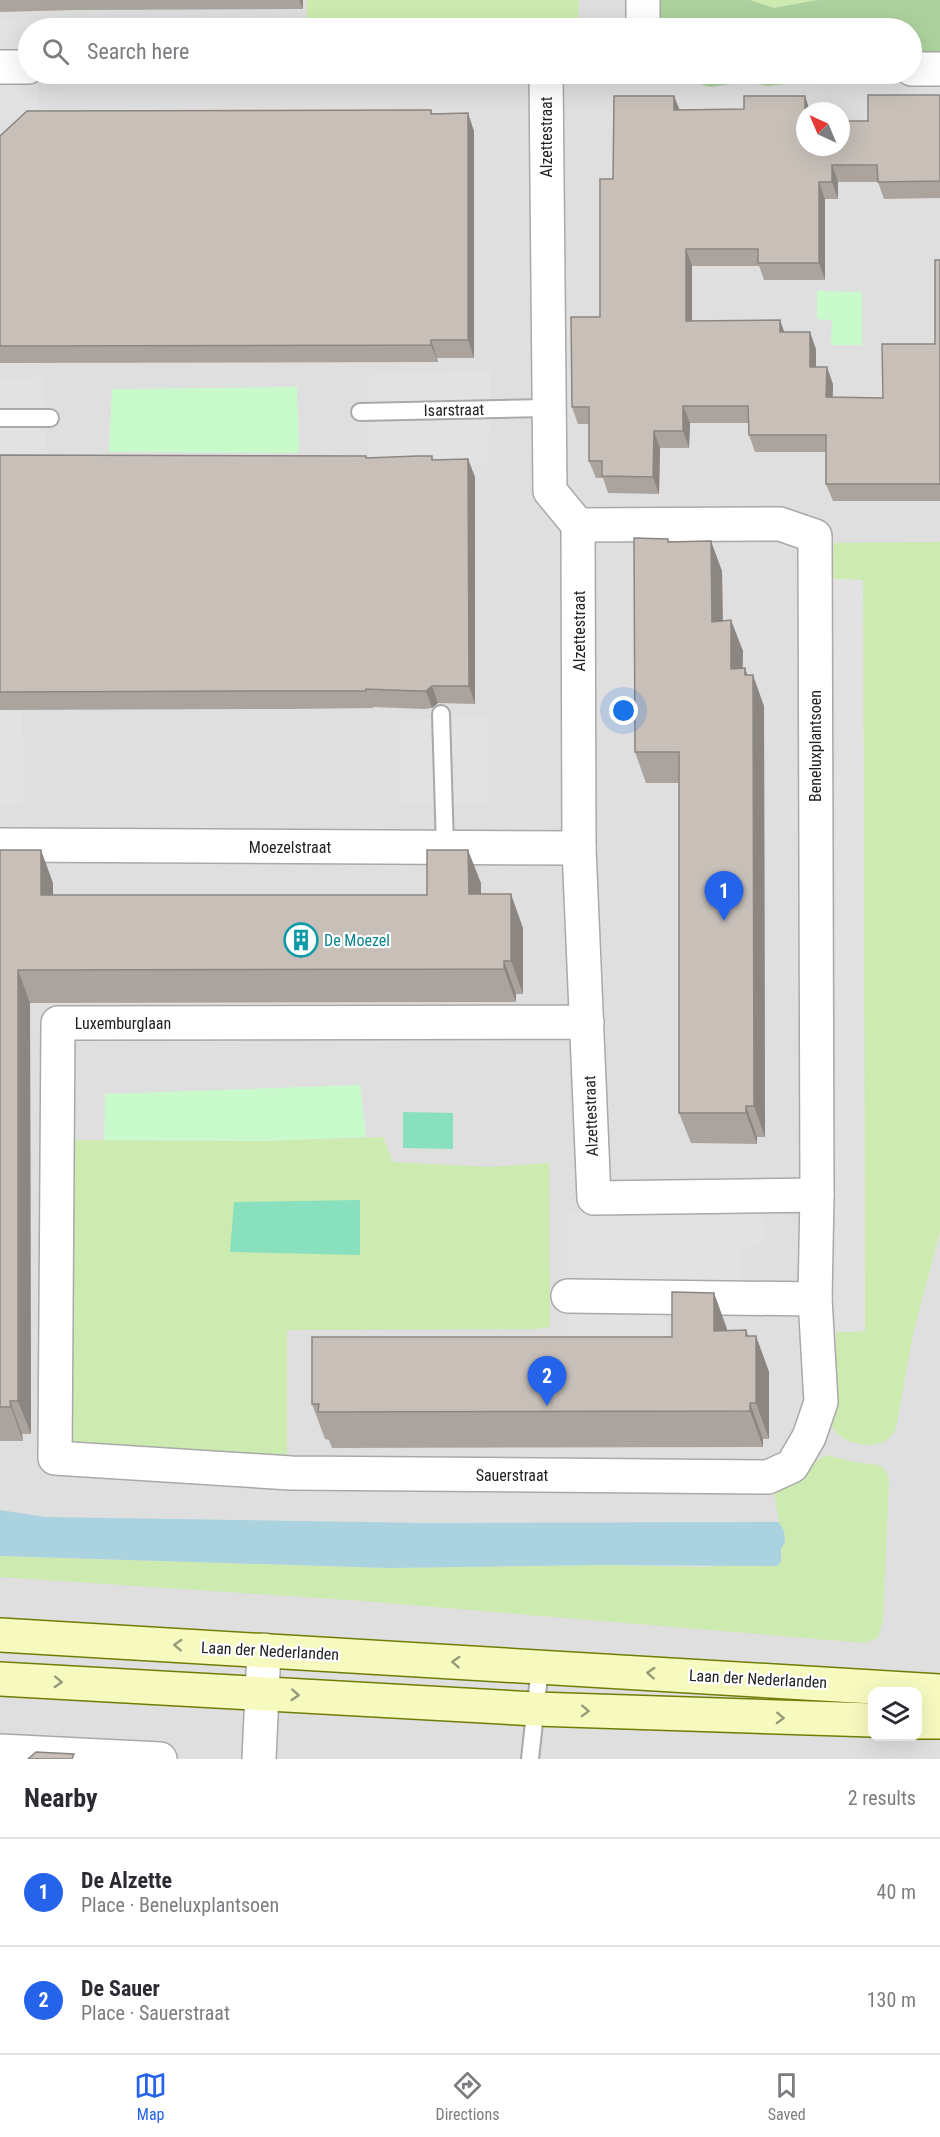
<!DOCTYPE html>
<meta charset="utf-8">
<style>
:root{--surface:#fff;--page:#f2f2f3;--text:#2b2b33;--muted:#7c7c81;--line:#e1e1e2;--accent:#2563eb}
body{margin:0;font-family:"Roboto Condensed",sans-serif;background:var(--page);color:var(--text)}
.controls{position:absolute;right:18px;bottom:18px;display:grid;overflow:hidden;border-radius:12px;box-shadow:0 6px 24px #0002}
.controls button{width:54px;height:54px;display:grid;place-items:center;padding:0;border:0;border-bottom:2px solid var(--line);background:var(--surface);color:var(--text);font:30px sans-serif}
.compass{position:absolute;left:796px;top:102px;width:54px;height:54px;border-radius:50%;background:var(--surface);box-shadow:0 6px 24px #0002;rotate:316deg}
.you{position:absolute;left:624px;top:711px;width:21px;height:21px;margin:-15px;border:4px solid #fff;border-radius:50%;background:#1a73e8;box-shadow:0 0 0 9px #1a73e833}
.badge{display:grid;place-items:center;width:39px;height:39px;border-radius:50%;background:var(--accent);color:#fff;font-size:20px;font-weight:700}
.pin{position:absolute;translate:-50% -50px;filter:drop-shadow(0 2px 3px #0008)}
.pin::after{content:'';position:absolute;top:32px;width:21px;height:18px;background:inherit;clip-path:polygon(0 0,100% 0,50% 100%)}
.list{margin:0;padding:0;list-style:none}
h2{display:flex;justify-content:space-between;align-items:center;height:78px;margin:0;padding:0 24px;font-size:26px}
h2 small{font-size:20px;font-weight:400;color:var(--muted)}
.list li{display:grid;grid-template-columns:39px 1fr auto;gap:18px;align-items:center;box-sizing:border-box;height:108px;padding:0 24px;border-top:2px solid var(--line)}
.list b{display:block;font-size:22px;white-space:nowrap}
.list p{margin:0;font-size:20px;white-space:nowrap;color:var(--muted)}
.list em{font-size:20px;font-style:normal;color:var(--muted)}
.icon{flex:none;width:33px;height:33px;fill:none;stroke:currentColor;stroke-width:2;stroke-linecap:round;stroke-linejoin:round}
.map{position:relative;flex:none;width:940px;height:1759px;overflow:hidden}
.search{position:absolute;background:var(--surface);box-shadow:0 6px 24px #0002;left:18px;right:18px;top:18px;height:66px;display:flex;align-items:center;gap:15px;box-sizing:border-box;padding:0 21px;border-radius:33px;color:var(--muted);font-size:22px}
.sheet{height:294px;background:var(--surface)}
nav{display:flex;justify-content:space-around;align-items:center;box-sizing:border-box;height:84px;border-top:2px solid var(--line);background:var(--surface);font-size:16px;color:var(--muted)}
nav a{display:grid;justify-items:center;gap:3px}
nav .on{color:var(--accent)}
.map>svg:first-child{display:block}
</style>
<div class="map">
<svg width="940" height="1759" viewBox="0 0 940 1759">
<rect width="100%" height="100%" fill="#f2efe9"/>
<path fill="#e0dfdf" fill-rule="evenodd" d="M0 0H940V1759H0ZM28 28H912V74H28ZM805 111H841V147H805ZM872 1692H918V1736H872Z"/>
<g fill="#cdebb0">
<polygon points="307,0 579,0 578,28 307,28"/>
<polygon points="750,0 817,0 774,8"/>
<path d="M940 542V1232L913 1334 896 1428C890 1441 880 1446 866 1445 853 1444 837 1438 831 1425 828 1418 834 1410 834 1403 837 1380 836 1355 836 1332L865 1331 863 580 834 579 832 565 834 543Z"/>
<polygon points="383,1137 393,1162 489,1167 549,1163 550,1327 538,1329 287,1330 287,1456 64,1449 65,1140 265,1141"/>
<polygon points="826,1455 854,1462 878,1465 884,1468 889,1479 883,1621 878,1638 865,1643 363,1601 0,1577 0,1556 390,1568 603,1565 703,1567 781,1562 781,1549 785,1542 784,1531 779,1522 774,1492 789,1486 819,1459"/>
</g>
<g fill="#add19e">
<polygon points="633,0 750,0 774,8 817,0 940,0 940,62 912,62 912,28 633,28"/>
<polygon points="691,74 811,74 804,82 768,86 745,82 710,87 696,83"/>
</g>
<g fill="#c8facc">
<polygon points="817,291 862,292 862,345 831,345 832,320 817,319"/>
<polygon points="297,387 299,453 109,452 112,389"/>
<polygon points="360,1085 366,1137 265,1141 104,1140 105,1094"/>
</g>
<g fill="#88e0be">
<polygon points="403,1112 453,1113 453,1149 403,1148"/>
<polygon points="360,1200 360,1255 230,1252 234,1202"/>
</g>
<g fill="#e2e2e2">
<polygon points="0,19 38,20 38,28 28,28 28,74 38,74 39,120 0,119"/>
<polygon points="491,370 488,463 368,461 369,375"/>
<polygon points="43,377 48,467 0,466 0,378"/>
<polygon points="834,579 863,580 865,1331 836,1332 836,776"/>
<polygon points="22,710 25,804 0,805 0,711"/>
<polygon points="488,718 488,803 401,803 400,719"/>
<polygon points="568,1212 764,1213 765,1241 740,1251 741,1278 667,1311 667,1339 568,1340"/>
</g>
<polygon fill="#aad3df" points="0,1510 45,1517 424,1523 779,1522 784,1531 785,1542 781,1549 781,1562 777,1566 603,1565 390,1568 0,1556"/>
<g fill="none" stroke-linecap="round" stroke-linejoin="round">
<defs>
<g id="service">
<polyline points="360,412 548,408"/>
<polyline points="0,418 50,418"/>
<polyline points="441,714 445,847"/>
<polyline points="530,1759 540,1667"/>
</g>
<g id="minor">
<polyline points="643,28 643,0"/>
<polyline points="0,67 28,67"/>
<polyline points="912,69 940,69"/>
<polyline points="546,74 550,491 578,525 579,848 594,1198 817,1195 815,1299 821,1402 809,1437 792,1466 768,1477 291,1473 55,1458 58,1023 587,1022"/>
<polyline points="578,525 780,524 815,536 817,1195"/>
<polyline points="0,845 579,848"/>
<polyline points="568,1296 815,1299"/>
<polyline points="0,1751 160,1759"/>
<polyline points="259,1759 264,1650"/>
</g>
<g id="secondary">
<polyline points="0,1635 940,1691"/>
<polyline points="0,1679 536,1709 872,1720"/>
<polyline points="918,1722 940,1722"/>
</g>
</defs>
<use href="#service" stroke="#a9a9a9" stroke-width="20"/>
<use href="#minor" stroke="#a9a9a9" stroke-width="36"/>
<use href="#secondary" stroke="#707d05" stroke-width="36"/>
<use href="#service" stroke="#fff" stroke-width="16"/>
<use href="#minor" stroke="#fff" stroke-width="33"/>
<use href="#secondary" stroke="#f7fabf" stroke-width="33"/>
</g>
<g fill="#aba49e">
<polygon points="0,0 303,0 303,9 75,10 0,12"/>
<polygon points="940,95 940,198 884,199 878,182 838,182 838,199 825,199 825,280 764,280 759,266 692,266 692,321 780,320 784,332 816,349 816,367 833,384 833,397 883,398 935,344 940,260 940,501 833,501 826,484 826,452 755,452 749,435 749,423 690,423 689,448 660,448 659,494 608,493 603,478 596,478 589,461 589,424 578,424 572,407 600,317 613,179 679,110 805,147 868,121"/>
<polygon points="431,110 432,114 474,131 474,358 437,358 438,362 0,363 0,136"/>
<polygon points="0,455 366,456 367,458 432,456 433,460 475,477 475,704 438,703 432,708 424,709 373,707 373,708 289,709 0,710"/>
<polygon points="668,539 669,542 722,571 723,621 743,651 742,668 745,668 747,675 764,706 765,1137 757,1137 757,1144 691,1143 679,1113 679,783 646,783 635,752"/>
<polygon points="0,850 53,883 53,895 427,895 481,883 481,894 523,928 523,994 516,994 516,1002 30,1003 31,1434 22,1434 23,1441 0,1441"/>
<polygon points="714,1293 727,1330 746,1330 748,1336 756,1336 769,1372 769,1439 763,1439 763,1447 332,1448 329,1440 325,1439 312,1404 672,1337"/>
</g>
<g fill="#8b8681">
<polygon points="299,0 303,0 303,9"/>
<polygon points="674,96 681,113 674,110"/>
<polygon points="805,96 810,111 805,111"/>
<polygon points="468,113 474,131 474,358 468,340"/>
<polygon points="832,165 838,182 838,199 832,182"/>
<polygon points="819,182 825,199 825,280 819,263"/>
<polygon points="686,249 692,266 692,338 686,321"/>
<polygon points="780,320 786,337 780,332"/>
<polygon points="810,332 816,349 816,384 810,367"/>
<polygon points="431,340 437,358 438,362 431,345"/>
<polygon points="827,367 833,384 832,414 826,397"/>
<polygon points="683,406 690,423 689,448 683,431"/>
<polygon points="654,431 660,448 659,494 653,477"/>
<polygon points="468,459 475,477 475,704 469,686"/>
<polygon points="711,541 722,571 723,652 712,622"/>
<polygon points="731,620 743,651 742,699 731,669"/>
<polygon points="745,668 753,691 753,675 764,706 765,1137 754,1106"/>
<polygon points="432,686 438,703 432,708 426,691"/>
<polygon points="41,850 53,883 53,928 41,895"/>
<polygon points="468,850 481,883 481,928 469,894"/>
<polygon points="511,894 523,928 523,994 511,961"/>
<polygon points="504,961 516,994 516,1002 504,969"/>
<polygon points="18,970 30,1003 31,1434 18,1401"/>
<polygon points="746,1106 757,1137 757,1144 746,1113"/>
<polygon points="714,1293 727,1329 727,1367 714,1331"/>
<polygon points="746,1330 756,1359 756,1336 769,1372 769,1439 756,1403 746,1336"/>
<polygon points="10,1401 22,1434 23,1441 11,1407"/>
<polygon points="750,1403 763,1439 763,1447 750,1411"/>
</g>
<g fill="#c7bfb8" stroke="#8b8681" stroke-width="1.5">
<polygon points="868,95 940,95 940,181 878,182 877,165 832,165 832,182 819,182 819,263 758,263 758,249 686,249 686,321 780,320 780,332 810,332 810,367 827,367 826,397 883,398 882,344 935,344 935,260 940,260 940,484 826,484 826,435 749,435 748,406 683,406 683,431 654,431 653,477 602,476 602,461 589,461 589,407 572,407 571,317 600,317 600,179 613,179 614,96 674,96 674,110 744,109 744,96 805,96 805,147 841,147 841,121 868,121"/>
<polygon points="416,110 431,110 431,114 468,113 468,340 431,340 431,345 0,346 0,136 27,111"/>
<polygon points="0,455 366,456 366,458 417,456 432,456 432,460 468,459 469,686 432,686 426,691 417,691 366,689 366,691 282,691 0,692"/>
<polygon points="634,538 668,539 668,542 711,541 712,622 731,620 731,669 745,668 745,675 753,675 754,1106 746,1106 746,1113 679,1113 679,752 635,752"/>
<polygon points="0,850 41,850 41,895 427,895 427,850 468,850 469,894 511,894 511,961 504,961 504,969 18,970 18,1401 10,1401 11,1407 0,1407"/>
<polygon points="672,1292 714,1293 714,1331 746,1330 746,1336 756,1336 756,1403 750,1403 750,1411 318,1412 319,1404 312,1404 312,1337 672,1337"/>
<polygon points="36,1752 74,1754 72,1759 28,1759"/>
</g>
<defs><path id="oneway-chevron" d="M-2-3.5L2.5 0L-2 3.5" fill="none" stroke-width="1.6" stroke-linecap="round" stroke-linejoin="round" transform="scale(1.5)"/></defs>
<g stroke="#979978">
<use href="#oneway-chevron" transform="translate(178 1645) rotate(-177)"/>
<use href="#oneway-chevron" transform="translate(456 1662) rotate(-177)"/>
<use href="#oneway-chevron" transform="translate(651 1673) rotate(-177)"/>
<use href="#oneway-chevron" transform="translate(58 1682) rotate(3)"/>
<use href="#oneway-chevron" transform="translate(295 1695) rotate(4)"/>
<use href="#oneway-chevron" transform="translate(585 1711) rotate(2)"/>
<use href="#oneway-chevron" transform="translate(780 1718) rotate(2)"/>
</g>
<defs>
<symbol id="building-ring" viewBox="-11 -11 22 22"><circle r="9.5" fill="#fff" stroke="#0f9aa8" stroke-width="1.5"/><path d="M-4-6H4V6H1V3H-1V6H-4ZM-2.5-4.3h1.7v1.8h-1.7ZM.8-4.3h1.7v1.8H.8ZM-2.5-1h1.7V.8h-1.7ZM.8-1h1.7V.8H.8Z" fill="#0f9aa8"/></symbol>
</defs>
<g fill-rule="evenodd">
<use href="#building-ring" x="282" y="921" width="38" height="38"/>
</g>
<g text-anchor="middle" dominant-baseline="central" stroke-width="4.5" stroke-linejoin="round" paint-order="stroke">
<g font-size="16" fill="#222" stroke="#fff">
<text transform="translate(546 137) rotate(-90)">Alzettestraat</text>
<text transform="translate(454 410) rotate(-1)">Isarstraat</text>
<text transform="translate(579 631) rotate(-90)">Alzettestraat</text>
<text transform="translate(815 746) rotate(-90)">Beneluxplantsoen</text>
<text x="290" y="847">Moezelstraat</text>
<text x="123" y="1023">Luxemburglaan</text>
<text transform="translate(591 1116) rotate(-92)">Alzettestraat</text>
<text x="512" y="1475">Sauerstraat</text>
<text transform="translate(270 1651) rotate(3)">Laan der Nederlanden</text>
<text transform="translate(758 1679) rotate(3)">Laan der Nederlanden</text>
</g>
<g font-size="16" fill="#0d838f" stroke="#fff" text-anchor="start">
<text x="324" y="940">De Moezel</text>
</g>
</g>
</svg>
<div class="controls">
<button><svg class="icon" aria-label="layers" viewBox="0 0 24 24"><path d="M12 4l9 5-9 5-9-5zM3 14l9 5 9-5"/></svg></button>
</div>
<svg class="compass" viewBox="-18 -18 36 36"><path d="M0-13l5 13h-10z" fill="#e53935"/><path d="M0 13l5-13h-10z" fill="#7c7c81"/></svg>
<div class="you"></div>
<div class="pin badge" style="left:724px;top:921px">1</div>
<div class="pin badge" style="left:547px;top:1406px">2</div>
<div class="search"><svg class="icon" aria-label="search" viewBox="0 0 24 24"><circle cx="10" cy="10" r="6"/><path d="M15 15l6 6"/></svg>Search here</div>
</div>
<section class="sheet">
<h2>Nearby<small>2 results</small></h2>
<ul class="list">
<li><span class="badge">1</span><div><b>De Alzette</b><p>Place · Beneluxplantsoen</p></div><em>40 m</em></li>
<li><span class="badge">2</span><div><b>De Sauer</b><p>Place · Sauerstraat</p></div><em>130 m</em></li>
</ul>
</section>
<nav>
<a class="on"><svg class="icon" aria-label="map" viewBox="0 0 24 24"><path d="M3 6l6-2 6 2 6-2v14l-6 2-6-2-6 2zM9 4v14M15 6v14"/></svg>Map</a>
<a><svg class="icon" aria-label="directions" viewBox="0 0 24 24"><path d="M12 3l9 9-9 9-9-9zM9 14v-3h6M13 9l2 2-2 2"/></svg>Directions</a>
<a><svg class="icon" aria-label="saved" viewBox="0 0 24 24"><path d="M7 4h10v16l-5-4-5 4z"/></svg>Saved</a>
</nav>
